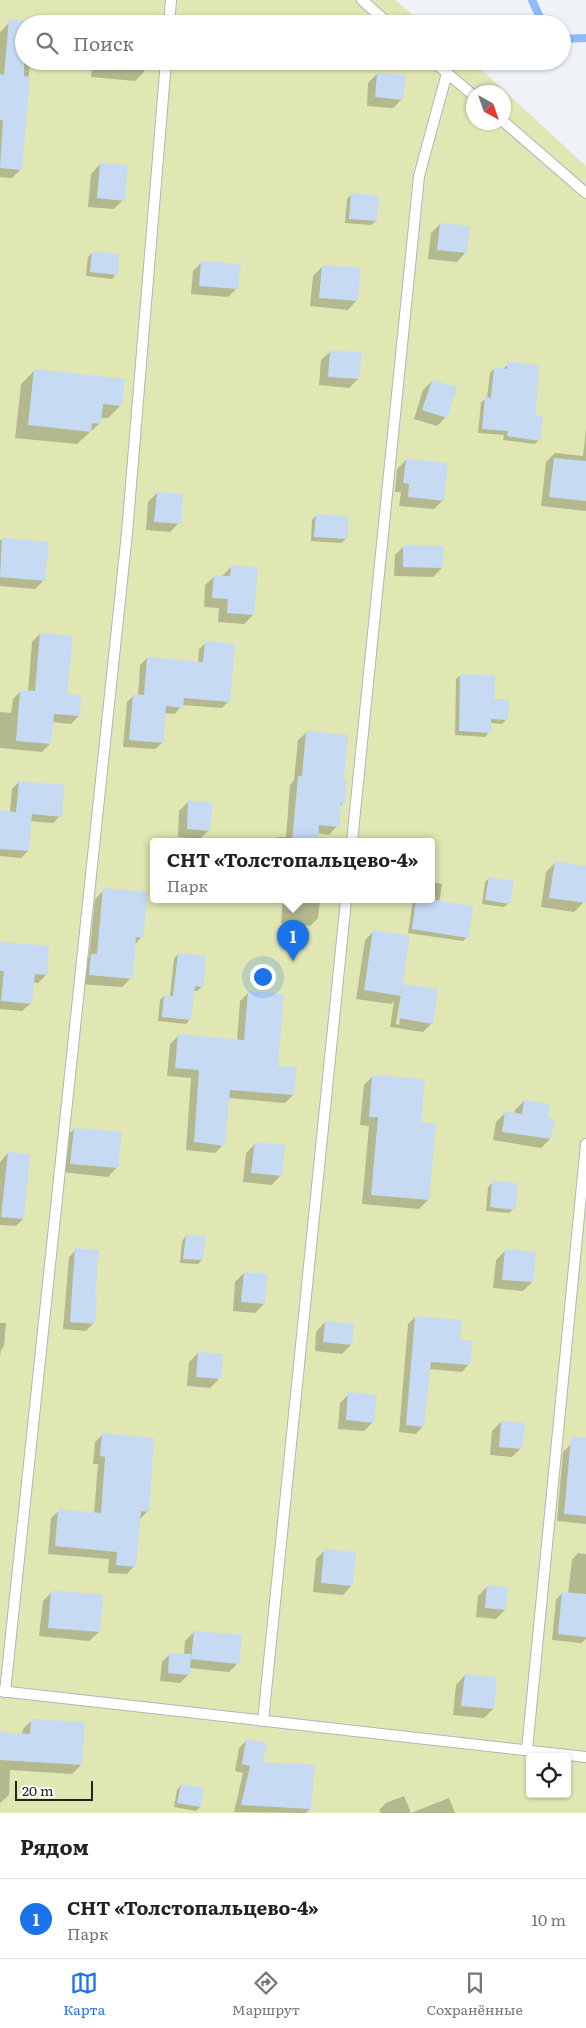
<!DOCTYPE html>
<html lang="ru">
<meta charset="utf-8">
<style>
:root{--surface:#fff;--page:#f2f2f2;--text:#222;--muted:#767676;--line:#e0e0e0;--accent:#1a73e8}
body{margin:0;font-family:Literata,serif;background:var(--page);color:var(--text)}
.controls{position:absolute;right:15px;bottom:15px;display:grid;overflow:hidden;border-radius:5px;box-shadow:0 1px 4px #0004}
.controls button{width:45px;height:45px;display:grid;place-items:center;padding:0;border:0;border-bottom:1px solid var(--line);background:var(--surface);color:var(--text);font:25px sans-serif}
.compass{position:absolute;left:466px;top:85px;width:45px;height:45px;border-radius:50%;background:var(--surface);box-shadow:0 1px 4px #0004;rotate:140deg}
.scale{position:absolute;left:15px;bottom:12px;width:78px;box-sizing:border-box;padding-left:5px;border:2px solid #232425;border-top:0;font-size:14px;line-height:18px;white-space:nowrap;color:#232425;-webkit-text-stroke:4px #fff;paint-order:stroke}
.you{position:absolute;left:262px;top:976px;width:18px;height:18px;margin:-12px;border:4px solid #fff;border-radius:50%;background:#1a73e8;box-shadow:0 0 0 8px #1a73e833}
.badge{display:grid;place-items:center;width:32px;height:32px;border-radius:50%;background:var(--accent);color:#fff;font-size:16px;font-weight:700}
.pin{position:absolute;translate:-50% -41px;filter:drop-shadow(0 1px 2px #0008)}
.pin::after{content:'';position:absolute;top:26px;width:18px;height:15px;background:inherit;clip-path:polygon(0 0,100% 0,50% 100%)}
.popup{position:absolute;left:150px;top:838px;width:285px;height:65px;box-sizing:border-box;display:grid;place-content:center;border-radius:5px;background:var(--surface);filter:drop-shadow(0 1px 4px #0005);font-size:16px;white-space:nowrap;color:var(--muted)}
.popup b{font-size:19px;color:var(--text)}
.popup::after{content:'';position:absolute;left:50%;top:100%;margin-left:-10px;border:10px solid transparent;border-top-color:var(--surface)}
.list{margin:0;padding:0;list-style:none}
h2{display:flex;justify-content:space-between;align-items:center;height:65px;margin:0;padding:0 20px;font-size:21px}
h2 small{font-size:16px;font-weight:400;color:var(--muted)}
.list li{display:grid;grid-template-columns:32px 1fr auto;gap:15px;align-items:center;box-sizing:border-box;height:80px;padding:0 20px;border-top:1px solid var(--line)}
.list b{display:block;font-size:19px;white-space:nowrap}
.list p{margin:0;font-size:16px;white-space:nowrap;color:var(--muted)}
.list em{font-size:16px;font-style:normal;color:var(--muted)}
.icon{flex:none;width:28px;height:28px;fill:none;stroke:currentColor;stroke-width:2;stroke-linecap:round;stroke-linejoin:round}
.map{position:relative;flex:none;width:586px;height:1813px;overflow:hidden}
.search{position:absolute;background:var(--surface);box-shadow:0 1px 4px #0004;left:15px;right:15px;top:15px;height:55px;display:flex;align-items:center;gap:12px;box-sizing:border-box;padding:0 18px;border-radius:28px;color:var(--muted);font-size:19px}
.sheet{height:145px;background:var(--surface)}
nav{display:flex;justify-content:space-around;align-items:center;box-sizing:border-box;height:70px;border-top:1px solid var(--line);background:var(--surface);font-size:14px;color:var(--muted)}
nav a{display:grid;justify-items:center;gap:2px}
nav .on{color:var(--accent)}
.map>svg:first-child{display:block}
</style>
<div class="map">
<svg width="586" height="1813" viewBox="0 0 586 1813">
<rect width="100%" height="100%" fill="#eff2f6"/>
<path fill="#e0e7b2" fill-rule="evenodd" d="M0 0H395L425 24H24V61H472L586 166V1813H0ZM474 92H504V122H474ZM154 842H432V900H154ZM530 1757H567V1794H530Z"/>
<g fill="#0003" fill-rule="evenodd">
<polygon points="293,18 314,20 314,24 287,24"/>
<polygon points="9,23 24,61 145,61 144,72 135,81 91,77 92,67 30,62 21,169 12,178 0,177 0,32"/>
<polygon points="377,74 402,99 393,108 367,106 368,83"/>
<polygon points="100,164 123,200 114,209 88,207 91,174"/>
<polygon points="352,194 376,221 371,225 345,223 347,199"/>
<polygon points="440,224 466,252 457,262 428,259 431,233"/>
<polygon points="92,253 116,274 112,279 86,276 88,257"/>
<polygon points="202,262 237,288 228,297 191,294 193,271"/>
<polygon points="322,267 357,300 348,310 310,306 313,276"/>
<polygon points="331,351 358,379 349,388 319,385 321,360"/>
<polygon points="508,364 534,416 539,440 535,444 503,440 504,435 478,433 481,402 487,398 490,373 494,369 503,369"/>
<polygon points="34,371 121,405 108,418 100,418 100,423 77,444 15,438 21,384"/>
<polygon points="432,381 446,417 437,426 414,419 423,390"/>
<polygon points="586,429 586,511 541,506 546,462 555,453 583,456"/>
<polygon points="406,460 443,500 434,509 399,506 401,492 395,492 397,469"/>
<polygon points="157,493 179,523 170,532 146,530 148,502"/>
<polygon points="317,515 346,539 341,543 311,541 312,520"/>
<polygon points="2,539 44,580 35,589 0,586 0,541"/>
<polygon points="404,546 442,568 433,577 394,576 395,555"/>
<polygon points="231,567 253,615 244,624 218,622 219,608 204,607 205,585 215,576 222,576"/>
<polygon points="40,634 66,695 80,696 79,716 71,724 52,722 50,744 42,752 0,748 0,712 11,713 13,699 21,691 28,692 32,642"/>
<polygon points="206,643 229,701 222,708 182,705 175,714 164,713 162,743 155,749 123,747 127,702 134,695 138,696 140,665 147,658 198,663 199,649"/>
<polygon points="461,675 507,719 502,724 490,723 489,732 485,737 455,735 456,679"/>
<polygon points="307,732 343,781 343,803 339,808 337,826 329,835 317,833 317,842 270,842 276,837 286,837 290,785 294,780 298,740"/>
<polygon points="19,782 60,816 53,823 30,821 28,851 21,858 0,856 0,811 10,812 12,789"/>
<polygon points="188,802 209,830 200,839 178,837 179,811"/>
<polygon points="555,863 586,867 583,903 574,912 541,907 546,872"/>
<polygon points="489,878 509,903 504,907 482,904 485,882"/>
<polygon points="432,882 442,884 439,903 467,937 463,941 408,933 413,900 432,900"/>
<polygon points="104,890 142,937 134,945 131,978 122,987 80,984 82,964 89,957 95,899"/>
<polygon points="283,900 320,900 318,918 310,926 281,923"/>
<path d="M374 931 401 988 404 985 432 1023 423 1032 390 1027 394 1001 391 1004 356 999 365 940ZM401 994H403L399 1025 396 1024Z"/>
<polygon points="0,943 46,975 38,983 33,982 31,1003 22,1011 0,1009"/>
<polygon points="178,954 202,987 197,991 193,991 190,1019 186,1024 158,1021 160,1000 164,996 170,996 174,959"/>
<polygon points="249,992 276,1067 295,1068 293,1095 285,1103 228,1098 223,1145 215,1153 186,1150 191,1078 167,1076 170,1044 178,1036 237,1041 240,1001"/>
<polygon points="373,1076 420,1123 428,1200 419,1209 362,1204 369,1126 360,1125 364,1085"/>
<polygon points="524,1101 547,1119 550,1139 541,1148 493,1140 496,1122 505,1113 515,1114 515,1110"/>
<polygon points="74,1129 117,1167 108,1177 62,1172 65,1138"/>
<polygon points="255,1144 281,1175 272,1185 243,1182 246,1153"/>
<polygon points="8,1153 23,1219 16,1226 0,1225 0,1162"/>
<polygon points="493,1182 514,1209 509,1213 486,1211 488,1187"/>
<polygon points="186,1236 202,1260 198,1264 180,1263 182,1241"/>
<polygon points="76,1250 94,1323 86,1331 63,1329 69,1257"/>
<polygon points="505,1251 532,1282 523,1291 493,1288 496,1260"/>
<polygon points="244,1273 264,1304 255,1313 233,1311 235,1282"/>
<polygon points="415,1317 459,1341 469,1364 462,1372 429,1369 423,1426 416,1434 399,1432 408,1324"/>
<polygon points="325,1322 351,1345 342,1354 315,1351 316,1332"/>
<polygon points="0,1323 6,1323 4,1346 1,1350 0,1357"/>
<polygon points="198,1353 219,1379 210,1388 187,1386 189,1362"/>
<polygon points="349,1394 373,1422 364,1431 338,1429 340,1403"/>
<polygon points="501,1422 521,1448 512,1457 490,1455 492,1431"/>
<polygon points="103,1434 148,1511 140,1519 134,1566 127,1574 108,1573 109,1559 48,1554 51,1518 59,1511 94,1514 98,1464 93,1464 95,1442"/>
<polygon points="571,1444 586,1446 586,1524 557,1521 563,1452"/>
<polygon points="325,1550 352,1585 343,1595 313,1592 316,1559"/>
<polygon points="578,1553 586,1554 586,1639 581,1643 552,1640 556,1600 562,1593 568,1594 572,1560"/>
<polygon points="487,1587 505,1610 496,1619 476,1617 478,1596"/>
<polygon points="52,1592 99,1632 89,1641 39,1636 43,1601"/>
<polygon points="194,1632 238,1663 229,1672 189,1668 188,1675 180,1683 160,1681 162,1662 170,1654 184,1655 185,1641"/>
<polygon points="465,1675 493,1709 484,1718 453,1715 456,1685"/>
<polygon points="32,1720 81,1765 72,1774 10,1770 9,1795 0,1803 0,1733 22,1734 23,1729"/>
<polygon points="247,1740 262,1763 310,1809 306,1813 234,1812 243,1773 235,1771 239,1748"/>
<polygon points="181,1785 200,1807 196,1811 174,1807 177,1790"/>
<polygon points="404,1796 411,1813 449,1798 455,1813 381,1813 379,1810 386,1803"/>
</g>
<g fill="none" stroke-linecap="round" stroke-linejoin="round">
<g stroke="#8bbbfa" stroke-width="8">
<polyline points="532,0 543,24"/>
<polyline points="562,39 586,38"/>
</g>
</g>
<g fill="#c6daf4">
<polygon points="9,19 24,20 24,76 30,77 22,170 0,168 3,120 0,120 0,74 4,75"/>
<polygon points="377,73 406,75 403,100 375,97"/>
<polygon points="100,163 128,165 125,201 97,198"/>
<polygon points="351,193 379,196 377,221 349,219"/>
<polygon points="440,223 470,226 467,253 437,250"/>
<polygon points="92,251 119,254 118,275 90,272"/>
<polygon points="201,261 241,264 238,289 199,286"/>
<polygon points="322,265 361,268 358,301 319,298"/>
<polygon points="330,350 362,352 359,379 328,377"/>
<polygon points="507,362 539,365 536,415 543,416 540,441 507,436 508,431 482,429 485,396 491,398 494,367 507,369"/>
<polygon points="34,369 125,379 122,406 103,404 101,424 92,423 91,432 28,425"/>
<polygon points="432,380 457,387 447,418 422,410"/>
<polygon points="554,458 586,461 586,501 549,497"/>
<polygon points="406,459 448,463 444,501 408,497 409,484 403,483"/>
<polygon points="157,492 183,494 181,524 154,522"/>
<polygon points="316,514 349,517 347,539 314,537"/>
<polygon points="2,538 49,542 45,581 0,577"/>
<polygon points="403,545 444,546 443,568 403,567"/>
<polygon points="231,565 258,567 254,615 227,613 228,599 212,598 214,575 230,576"/>
<polygon points="40,633 73,636 67,694 81,695 80,716 54,714 51,744 16,741 20,690 35,691"/>
<polygon points="205,641 235,644 230,702 184,698 183,708 166,706 163,743 129,740 133,694 144,695 147,657 203,662"/>
<polygon points="460,674 495,676 494,699 509,699 508,720 491,719 491,733 459,731"/>
<polygon points="306,731 348,735 344,780 347,780 345,804 341,803 339,827 319,825 318,842 292,842 298,776 302,776"/>
<polygon points="19,781 64,785 62,817 32,814 29,851 0,849 0,810 16,812"/>
<polygon points="188,800 213,803 210,831 187,829"/>
<polygon points="555,861 586,866 586,903 549,898"/>
<polygon points="489,877 514,881 510,904 485,900"/>
<polygon points="103,888 148,892 143,938 136,937 133,979 89,975 91,954 97,954"/>
<polygon points="416,900 441,900 440,901 473,906 468,938 412,929"/>
<polygon points="373,930 410,936 401,996 364,990"/>
<polygon points="0,942 49,946 47,975 35,974 32,1004 1,1001 4,971 0,971"/>
<polygon points="178,953 206,956 203,987 195,986 191,1020 162,1017 164,995 173,996"/>
<polygon points="403,984 438,989 433,1024 398,1018"/>
<polygon points="248,991 284,994 278,1066 297,1067 294,1095 230,1090 225,1146 194,1142 199,1070 175,1068 178,1034 244,1040"/>
<polygon points="372,1075 425,1079 421,1122 436,1124 429,1200 371,1195 378,1117 369,1117"/>
<polygon points="524,1100 550,1104 548,1118 555,1119 551,1139 502,1132 505,1111 522,1114"/>
<polygon points="74,1128 122,1132 118,1168 70,1164"/>
<polygon points="255,1142 285,1145 282,1176 251,1173"/>
<polygon points="8,1152 30,1154 24,1219 1,1217"/>
<polygon points="492,1181 518,1183 515,1210 490,1207"/>
<polygon points="186,1235 206,1236 203,1260 183,1259"/>
<polygon points="75,1248 99,1250 95,1298 97,1298 95,1324 70,1322"/>
<polygon points="505,1249 536,1252 533,1282 502,1280"/>
<polygon points="244,1272 268,1274 265,1304 241,1302"/>
<polygon points="415,1316 462,1320 460,1340 473,1341 470,1365 431,1362 424,1427 406,1425"/>
<polygon points="325,1321 354,1324 352,1345 323,1342"/>
<polygon points="198,1352 223,1354 221,1379 196,1377"/>
<polygon points="348,1392 377,1395 374,1423 346,1420"/>
<polygon points="501,1421 525,1423 522,1449 499,1447"/>
<polygon points="102,1433 154,1438 149,1512 141,1511 136,1567 116,1565 117,1552 55,1546 58,1509 101,1513 105,1457 100,1456"/>
<polygon points="571,1437 586,1437 586,1516 564,1514"/>
<polygon points="324,1549 356,1552 353,1586 321,1583"/>
<polygon points="487,1585 508,1587 506,1610 485,1608"/>
<polygon points="51,1590 103,1595 100,1632 48,1628"/>
<polygon points="562,1592 586,1594 586,1637 558,1634"/>
<polygon points="194,1631 242,1635 239,1664 191,1659"/>
<polygon points="169,1653 191,1654 190,1675 168,1673"/>
<polygon points="465,1674 497,1677 494,1709 461,1706"/>
<polygon points="31,1719 85,1722 82,1765 0,1760 0,1732 30,1734"/>
<polygon points="246,1739 267,1743 263,1762 315,1765 311,1809 241,1805 250,1766 242,1764"/>
<polygon points="181,1784 204,1788 201,1807 177,1803"/>
</g>
<g fill="none" stroke-linecap="round" stroke-linejoin="round">
<defs>
<g id="service">
<polyline points="362,0 389,24"/>
<polyline points="169,24 171,0"/>
<polyline points="433,61 474,96"/>
<polyline points="504,122 586,193"/>
<polyline points="352,842 419,176 447,73"/>
<polyline points="0,1691 586,1757"/>
<polyline points="5,1692 127,533 166,61"/>
<polyline points="263,1721 346,900"/>
<polyline points="527,1750 586,1144"/>
</g>
</defs>
<use href="#service" stroke="#b2b5b9" stroke-width="12"/>
<use href="#service" stroke="#fff" stroke-width="10"/>
</g>
</svg>
<div class="controls">
<button><svg class="icon" aria-label="locate" viewBox="0 0 24 24"><circle cx="12" cy="12" r="6"/><path d="M12 2v4M12 18v4M2 12h4M18 12h4"/></svg></button>
</div>
<svg class="compass" viewBox="-18 -18 36 36"><path d="M0-13l5 13h-10z" fill="#e53935"/><path d="M0 13l5-13h-10z" fill="#767676"/></svg>
<div class="scale">20 m</div>
<div class="you"></div>
<div class="pin badge" style="left:293px;top:961px">1</div>
<div class="popup"><b>СНТ «Толстопальцево-4»</b>Парк</div>
<div class="search"><svg class="icon" aria-label="search" viewBox="0 0 24 24"><circle cx="10" cy="10" r="6"/><path d="M15 15l6 6"/></svg>Поиск</div>
</div>
<section class="sheet">
<h2>Рядом<small></small></h2>
<ul class="list">
<li><span class="badge">1</span><div><b>СНТ «Толстопальцево-4»</b><p>Парк</p></div><em>10 m</em></li>
</ul>
</section>
<nav>
<a class="on"><svg class="icon" aria-label="map" viewBox="0 0 24 24"><path d="M3 6l6-2 6 2 6-2v14l-6 2-6-2-6 2zM9 4v14M15 6v14"/></svg>Карта</a>
<a><svg class="icon" aria-label="directions" viewBox="0 0 24 24"><path d="M12 3l9 9-9 9-9-9zM9 14v-3h6M13 9l2 2-2 2"/></svg>Маршрут</a>
<a><svg class="icon" aria-label="saved" viewBox="0 0 24 24"><path d="M7 4h10v16l-5-4-5 4z"/></svg>Сохранённые</a>
</nav>
